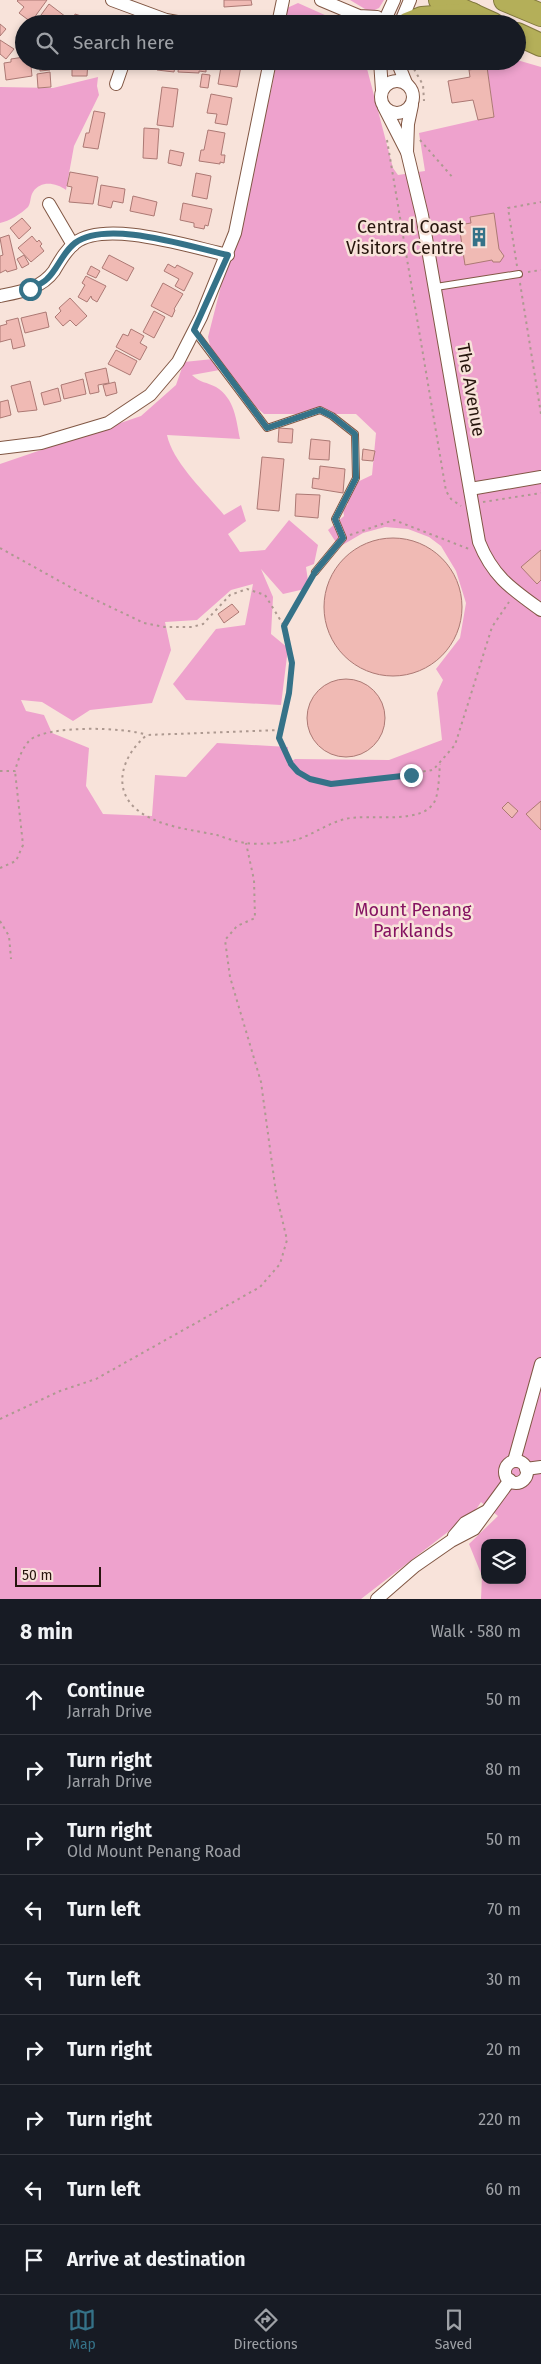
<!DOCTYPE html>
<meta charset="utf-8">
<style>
:root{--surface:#171b24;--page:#20242c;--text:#f1f3f6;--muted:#9ea1a6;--line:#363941;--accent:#357288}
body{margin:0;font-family:"Fira Sans",sans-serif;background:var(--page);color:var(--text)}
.controls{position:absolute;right:15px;bottom:15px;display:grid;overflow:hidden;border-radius:10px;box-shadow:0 2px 8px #0003}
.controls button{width:45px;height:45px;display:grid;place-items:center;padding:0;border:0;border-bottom:1px solid var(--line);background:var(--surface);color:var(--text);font:25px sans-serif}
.scale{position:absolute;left:15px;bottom:12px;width:86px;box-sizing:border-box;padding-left:5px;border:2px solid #26150d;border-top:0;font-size:14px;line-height:18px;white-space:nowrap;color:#26150d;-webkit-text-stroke:4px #f8e3da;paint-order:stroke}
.stop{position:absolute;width:15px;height:15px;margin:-11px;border:4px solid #357288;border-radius:50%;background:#fff}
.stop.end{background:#357288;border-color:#fff;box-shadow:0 1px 5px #0008}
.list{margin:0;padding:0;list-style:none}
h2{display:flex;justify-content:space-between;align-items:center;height:65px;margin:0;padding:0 20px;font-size:21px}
h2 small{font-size:16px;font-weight:400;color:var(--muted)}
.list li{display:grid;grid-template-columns:32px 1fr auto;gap:15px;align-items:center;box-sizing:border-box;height:70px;padding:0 20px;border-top:1px solid var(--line)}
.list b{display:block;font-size:19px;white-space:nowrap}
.list p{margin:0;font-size:16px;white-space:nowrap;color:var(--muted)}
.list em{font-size:16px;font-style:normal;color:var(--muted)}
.icon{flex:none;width:28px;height:28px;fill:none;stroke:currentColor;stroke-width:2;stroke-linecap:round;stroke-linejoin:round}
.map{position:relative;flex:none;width:541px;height:1599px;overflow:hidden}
.search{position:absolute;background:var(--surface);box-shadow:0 2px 8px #0003;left:15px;right:15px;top:15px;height:55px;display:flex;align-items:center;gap:12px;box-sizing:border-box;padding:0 18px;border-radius:28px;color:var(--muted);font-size:19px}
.sheet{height:695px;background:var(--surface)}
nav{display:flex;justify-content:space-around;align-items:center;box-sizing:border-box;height:70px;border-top:1px solid var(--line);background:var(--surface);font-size:14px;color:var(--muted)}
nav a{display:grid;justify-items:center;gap:2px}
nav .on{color:var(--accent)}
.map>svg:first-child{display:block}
</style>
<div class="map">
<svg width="541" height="1599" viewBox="0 0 541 1599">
<rect width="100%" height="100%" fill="#f8e3da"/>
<g fill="#eea2cd" fill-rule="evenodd">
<polygon points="350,0 384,0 379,8 370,12"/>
<polygon points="298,3 345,24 284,24 287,8"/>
<path d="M517 60 541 67V1599H481L482 1576 469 1544 498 1516 481 1502 475 1511 361 1599H0V464L141 416 176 385 184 362 213 359 208 337 271 91 277 61H365L393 168 398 175 425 171 419 133 494 116 487 67 489 61ZM225 369 238 391 264 414H356L376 433 372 475 351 485 345 500 348 504 343 509 344 516 328 530 339 547 363 533 385 527 408 529 429 537 441 546 456 571 466 603 460 638 436 669 443 680 437 693 442 740 389 760 295 759 287 764 288 747 217 743 186 777 155 775 152 816 103 814 86 786 89 748 52 733 44 715 26 711 21 700 42 702 73 721 90 710 152 703 171 650 165 622 197 620 231 590 253 584 245 625 216 629 173 684 186 700 281 705 288 648 271 634 273 597 261 569 283 594 309 588 306 567 314 564 318 545 289 520 265 550 240 552 228 534 246 521 241 505 224 515C206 493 173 463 167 435L240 439C236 419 235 399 216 387 207 382 200 383 192 375ZM485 1543H522V1580H485Z"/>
<path d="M98 77 97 86 99 95 74 146 66 190C56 183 41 180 33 192 30 196 31 203 28 207 21 214 9 221 0 223V87L53 88Z"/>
</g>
<g fill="#f0bab4" stroke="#ac7974">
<polygon points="18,0 47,0 31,22 19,13 24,7 17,1"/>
<polygon points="224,0 251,0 252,5 224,7"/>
<polygon points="49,4 70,20 67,24 36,22"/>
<polygon points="75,14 103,23 103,24 72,24"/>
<polygon points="0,24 6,29 0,36"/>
<polygon points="0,40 14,49 6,59 0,54"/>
<polygon points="24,57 24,61 49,61 50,70 40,71 40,65 31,66 32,76 6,80 4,63 11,62 11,59"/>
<polygon points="72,61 88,61 87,76 72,76"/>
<polygon points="158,61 176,61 174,72 157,70"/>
<polygon points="179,61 213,61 212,69 206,68 206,72 199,71 199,73 178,72"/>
<polygon points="222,61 242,61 237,87 218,84"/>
<polygon points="487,67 494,117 478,120 473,100 452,103 448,81 470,77 469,70"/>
<polygon points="50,72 51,87 38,88 37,74"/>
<polygon points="202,74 210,75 208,88 200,87"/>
<polygon points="162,87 178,89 173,127 157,125"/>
<polygon points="211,94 232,98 227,125 215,123 217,114 207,113"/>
<polygon points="94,111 105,113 98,149 83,147 86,133 89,133"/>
<polygon points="144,128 159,129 157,159 143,158"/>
<polygon points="208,130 225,133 221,155 225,155 224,163 220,162 220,164 199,161 201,150 204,150"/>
<polygon points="170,150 184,153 181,166 168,163"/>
<polygon points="70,172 98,177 93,204 69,202 72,187 67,186"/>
<polygon points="196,173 211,176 207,199 192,196"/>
<polygon points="101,185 125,189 123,203 113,201 111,208 98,205"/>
<polygon points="133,196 157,202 154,216 130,211"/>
<polygon points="183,203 212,209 208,226 205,225 204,229 194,227 194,223 180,220"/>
<polygon points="494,213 499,249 504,256 500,262 493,262 492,260 465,265 459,225 471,223 470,217"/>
<polygon points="22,218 31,228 19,239 10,228"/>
<polygon points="9,235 17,269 7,272 6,270 0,273 0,256 3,255 0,238"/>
<polygon points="32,236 37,242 39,240 42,244 40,246 44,251 31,262 18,248"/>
<polygon points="24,255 29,264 22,268 17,259"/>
<polygon points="109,255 134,268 127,281 102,268"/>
<polygon points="168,264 175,268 177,265 193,273 184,291 175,286 179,279 164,271"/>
<polygon points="91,266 100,271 96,278 87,274"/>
<polygon points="86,276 106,286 97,302 92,299 91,296 87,302 78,297 85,285 82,283"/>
<polygon points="163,283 183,294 174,309 175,310 172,317 151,306"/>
<polygon points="70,298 87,316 76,326 70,320 63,326 55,317 61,311 59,308"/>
<polygon points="154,311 165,317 154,338 143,332"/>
<polygon points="46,312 49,327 25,333 21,318"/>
<polygon points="18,318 25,346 13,349 11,339 0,342 0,326 7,324 6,321"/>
<polygon points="131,329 144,336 140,343 147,347 140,360 116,347 123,334 128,336"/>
<polygon points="116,350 137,361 130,375 108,364"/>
<polygon points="106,368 109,383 98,385 99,392 90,394 85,373"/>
<polygon points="83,379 86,394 64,399 61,385"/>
<polygon points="30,381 37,410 18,412 11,386"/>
<polygon points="115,382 117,393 106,396 103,385"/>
<polygon points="58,388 61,401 44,405 41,393"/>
<polygon points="8,400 11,415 0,418 0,402"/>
<polygon points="279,428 293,429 292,443 278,442"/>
<polygon points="311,439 330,441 329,460 309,459"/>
<polygon points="363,449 375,451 373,461 362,460"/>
<polygon points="262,457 284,459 279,511 257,509"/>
<polygon points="320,466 345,469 343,493 312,488 313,478 319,479"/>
<polygon points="296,494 320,495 318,518 295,516"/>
<circle cx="393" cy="607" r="69"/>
<polygon points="541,550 541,580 537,584 521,567"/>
<polygon points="232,604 239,612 224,623 218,614"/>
<circle cx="346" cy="718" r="39"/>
<polygon points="541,801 541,830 526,814"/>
<polygon points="508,802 518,811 512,818 502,808"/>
</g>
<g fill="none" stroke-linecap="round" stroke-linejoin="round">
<defs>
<g id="lane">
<polyline points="436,287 519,274"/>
<polyline points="194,331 267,428 320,410 332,416 355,434 356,478 335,519 343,538 315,572"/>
</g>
<g id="street">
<polyline points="112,0 166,20 188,24"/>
<polyline points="321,0 359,16 377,17 386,24"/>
<polyline points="138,24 142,12"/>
<polyline points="278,24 283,0"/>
<polyline points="383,24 394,0"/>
<polyline points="400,24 410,0"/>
<polyline points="380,61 382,90"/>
<polyline points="397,61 406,83"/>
<circle cx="397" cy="97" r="16"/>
<polyline points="116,84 124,61"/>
<path d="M384 107 407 152 422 215 479 542C493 577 512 589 541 610"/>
<polyline points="407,152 408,124 412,105"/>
<polyline points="49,204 73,245"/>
<path d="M0 296C20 292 41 289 54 271 60 261 65 251 75 243 106 219 190 247 228 255"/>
<polyline points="0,448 41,443 108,423 150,395 178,362 201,317 235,233 270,61"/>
<polyline points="470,489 541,477"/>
<polyline points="514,1461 541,1364"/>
<circle cx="516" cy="1472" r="11"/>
<polyline points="526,1469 541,1467"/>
<polyline points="454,1536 465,1523 485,1512"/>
<polyline points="377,1599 415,1566 451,1541 474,1529 510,1480"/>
</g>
<g id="highway">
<polyline points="440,0 493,24"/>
<polyline points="505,0 541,15"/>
<polyline points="407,24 422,18 472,14"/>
<polyline points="517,34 541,45"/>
</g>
</defs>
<use href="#lane" stroke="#815744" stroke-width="8"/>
<use href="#street" stroke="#815744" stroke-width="14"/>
<use href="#highway" stroke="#82793e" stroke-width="24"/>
<g stroke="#ad9990" stroke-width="2" stroke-dasharray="2.5 4" stroke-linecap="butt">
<polyline points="414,69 423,85 424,101"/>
<polyline points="387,140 446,491 451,499 461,506"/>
<polyline points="420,140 454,179"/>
<polyline points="517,266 508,208 541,202"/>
<polyline points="528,272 541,270"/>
<polyline points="520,283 541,414"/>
<polyline points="483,502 541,493"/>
<polyline points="350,535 394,520 469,549"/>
<polyline points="0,548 81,593 144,623 165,627 192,627 203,624 230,595 247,589 265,595 284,626 292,663 289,693 279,738 291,764 298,772 310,779 331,785 433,770 455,745 492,627 509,602"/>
<polyline points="284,626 311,579"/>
<path d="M281 730 147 735C122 755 110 791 140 812 161 827 193 830 217 835 226 838 236 842 246 843 261 845 285 843 299 839 315 833 329 823 345 819 368 813 427 827 436 798 439 788 439 775 440 764"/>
<path d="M0 771H15C18 760 22 748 30 740 48 725 125 727 147 735"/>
<polyline points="0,868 16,861 23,845 15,771"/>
<polyline points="0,921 9,936 11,959"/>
<polyline points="0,1419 60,1391 96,1379 260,1287 280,1264 287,1240 276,1193 261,1082 230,977 225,940 237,926 255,918 254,880 246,843"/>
</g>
<use href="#lane" stroke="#fff" stroke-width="6"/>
<use href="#street" stroke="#fff" stroke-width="12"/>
<use href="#highway" stroke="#b4af59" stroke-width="22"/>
</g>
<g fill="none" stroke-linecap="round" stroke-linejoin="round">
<path stroke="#357288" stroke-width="6" d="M30 289C36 286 42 284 47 279 58 269 62 253 75 243 107 219 190 247 228 255L194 330 267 428 320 410 332 416 355 434 356 478 335 519 343 538 315 572 284 626 292 663 289 693 279 738 291 764 298 772 310 779 331 784 411 775"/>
</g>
<defs>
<symbol id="building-bare" viewBox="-9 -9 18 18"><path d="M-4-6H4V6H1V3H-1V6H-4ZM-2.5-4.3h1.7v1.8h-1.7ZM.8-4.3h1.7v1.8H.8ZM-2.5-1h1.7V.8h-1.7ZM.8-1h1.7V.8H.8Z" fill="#357288" stroke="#f8e3da" stroke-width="2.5" paint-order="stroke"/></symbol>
</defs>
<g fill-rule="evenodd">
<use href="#building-bare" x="465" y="223" width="28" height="28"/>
</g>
<g text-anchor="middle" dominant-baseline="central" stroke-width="5" stroke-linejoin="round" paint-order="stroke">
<g font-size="18" fill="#26150d" stroke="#f8e3da" text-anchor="end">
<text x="464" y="227">Central Coast<tspan x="464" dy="21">Visitors Centre</tspan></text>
</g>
<g font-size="18" fill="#26150d" stroke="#f8e3da">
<text transform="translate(471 390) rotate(80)">The Avenue</text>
</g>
<g font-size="18" fill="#851361" stroke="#f8e3da">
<text x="413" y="910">Mount Penang<tspan x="413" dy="21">Parklands</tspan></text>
</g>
</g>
</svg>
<div class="controls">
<button><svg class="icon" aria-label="layers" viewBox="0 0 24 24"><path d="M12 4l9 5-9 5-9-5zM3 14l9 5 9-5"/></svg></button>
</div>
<div class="scale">50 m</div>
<div class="stop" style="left:30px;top:289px"></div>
<div class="stop end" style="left:411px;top:775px"></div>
<div class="search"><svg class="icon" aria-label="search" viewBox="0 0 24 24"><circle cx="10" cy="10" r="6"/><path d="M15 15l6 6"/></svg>Search here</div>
</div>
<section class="sheet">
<h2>8 min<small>Walk · 580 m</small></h2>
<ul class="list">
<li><svg class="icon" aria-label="ahead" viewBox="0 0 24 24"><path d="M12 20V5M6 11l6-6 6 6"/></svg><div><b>Continue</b><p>Jarrah Drive</p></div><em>50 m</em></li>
<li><svg class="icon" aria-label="right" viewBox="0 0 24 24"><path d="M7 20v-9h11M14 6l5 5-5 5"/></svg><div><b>Turn right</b><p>Jarrah Drive</p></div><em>80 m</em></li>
<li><svg class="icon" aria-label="right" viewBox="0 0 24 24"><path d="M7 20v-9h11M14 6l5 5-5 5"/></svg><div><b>Turn right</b><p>Old Mount Penang Road</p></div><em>50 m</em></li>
<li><svg class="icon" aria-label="left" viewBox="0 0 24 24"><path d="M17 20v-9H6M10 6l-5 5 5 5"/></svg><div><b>Turn left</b></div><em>70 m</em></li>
<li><svg class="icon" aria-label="left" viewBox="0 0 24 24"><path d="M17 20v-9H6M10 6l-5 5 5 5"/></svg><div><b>Turn left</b></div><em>30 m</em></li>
<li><svg class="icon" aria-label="right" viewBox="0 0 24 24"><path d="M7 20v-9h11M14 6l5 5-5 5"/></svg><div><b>Turn right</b></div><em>20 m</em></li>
<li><svg class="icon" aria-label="right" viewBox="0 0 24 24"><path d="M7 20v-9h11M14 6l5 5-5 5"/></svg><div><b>Turn right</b></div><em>220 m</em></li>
<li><svg class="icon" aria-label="left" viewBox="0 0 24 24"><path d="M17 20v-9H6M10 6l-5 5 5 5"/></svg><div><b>Turn left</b></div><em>60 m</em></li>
<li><svg class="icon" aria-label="arrive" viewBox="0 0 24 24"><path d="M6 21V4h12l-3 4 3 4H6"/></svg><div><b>Arrive at destination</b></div></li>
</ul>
</section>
<nav>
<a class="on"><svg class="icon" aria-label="map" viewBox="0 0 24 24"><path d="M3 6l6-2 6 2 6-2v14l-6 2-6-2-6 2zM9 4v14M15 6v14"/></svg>Map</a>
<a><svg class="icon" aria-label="directions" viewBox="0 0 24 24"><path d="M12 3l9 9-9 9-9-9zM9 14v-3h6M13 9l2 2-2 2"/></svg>Directions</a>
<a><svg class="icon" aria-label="saved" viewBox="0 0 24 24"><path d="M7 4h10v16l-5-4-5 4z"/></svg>Saved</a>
</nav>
